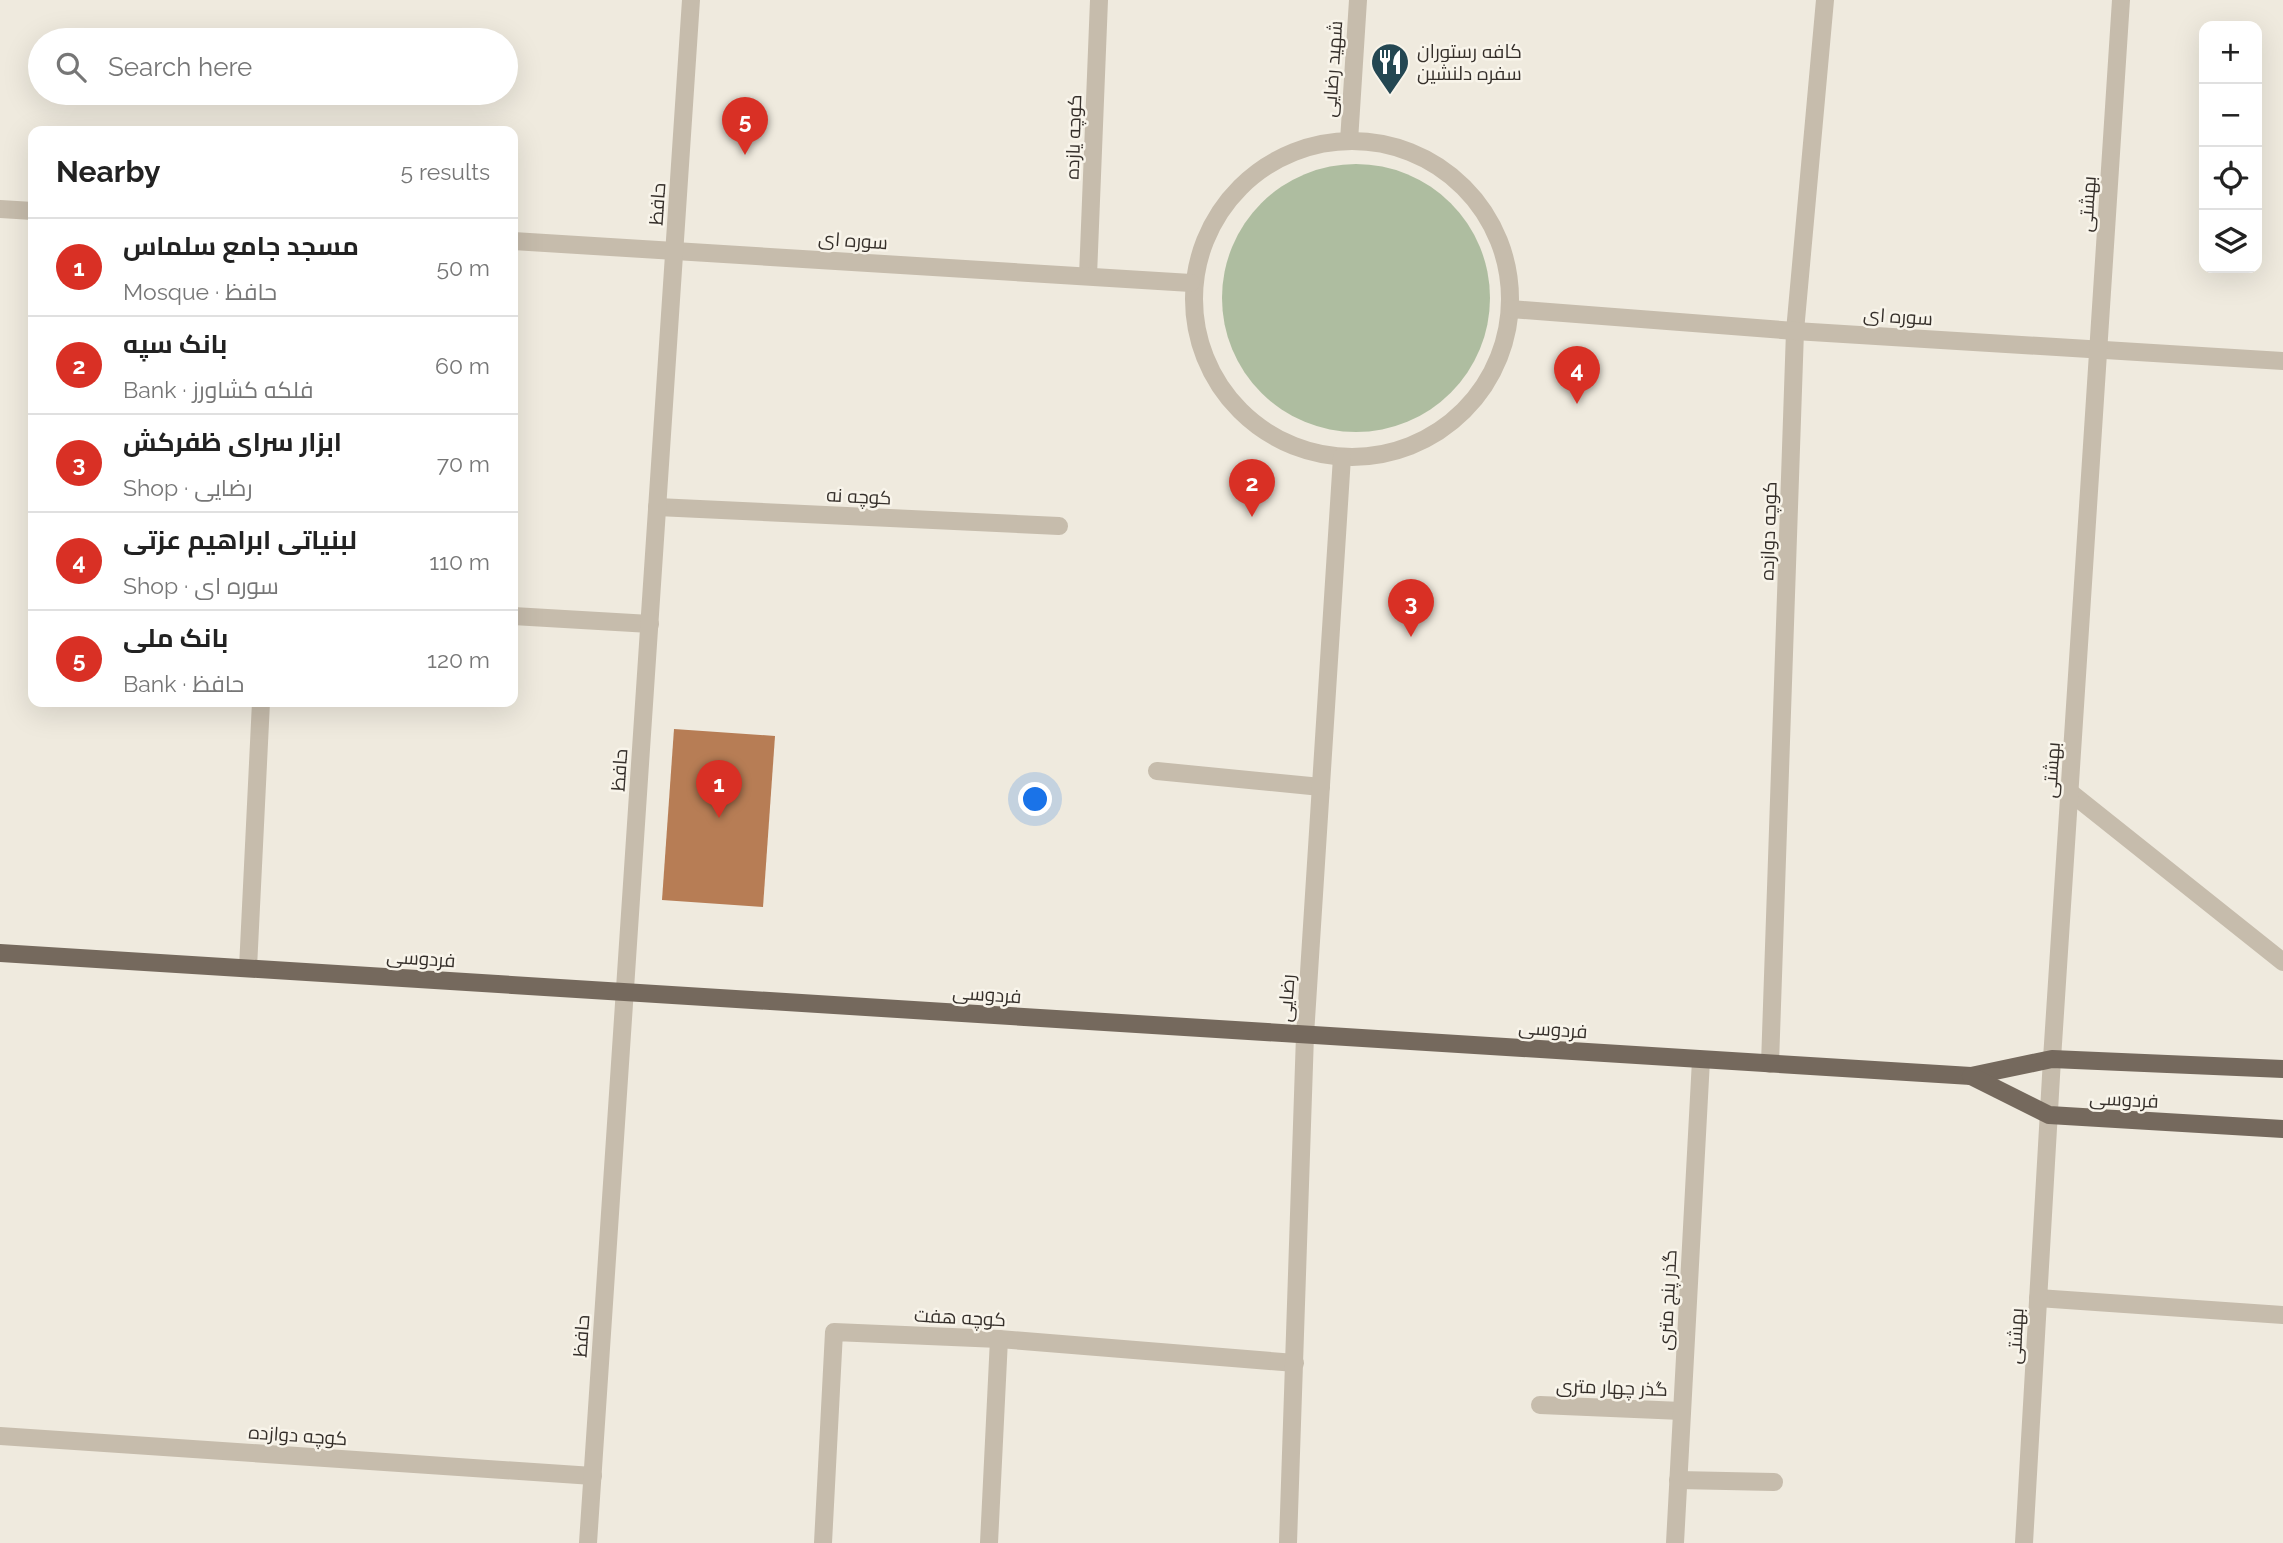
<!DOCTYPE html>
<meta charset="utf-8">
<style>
:root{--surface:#fff;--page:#f2f2f2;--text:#222;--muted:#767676;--line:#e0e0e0;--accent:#d93025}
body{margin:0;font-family:Raleway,Cairo,sans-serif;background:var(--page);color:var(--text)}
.controls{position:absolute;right:21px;top:21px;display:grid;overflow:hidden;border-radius:14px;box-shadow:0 7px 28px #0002}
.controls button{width:63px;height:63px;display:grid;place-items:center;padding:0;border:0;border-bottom:2px solid var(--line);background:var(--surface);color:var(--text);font:35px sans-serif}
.you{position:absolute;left:1036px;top:800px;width:24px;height:24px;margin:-18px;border:5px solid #fff;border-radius:50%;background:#1a73e8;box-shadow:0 0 0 10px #1a73e833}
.badge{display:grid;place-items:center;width:46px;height:46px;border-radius:50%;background:var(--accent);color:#fff;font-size:23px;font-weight:700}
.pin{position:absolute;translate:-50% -58px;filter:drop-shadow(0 2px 4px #0008)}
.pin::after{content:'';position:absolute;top:37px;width:24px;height:21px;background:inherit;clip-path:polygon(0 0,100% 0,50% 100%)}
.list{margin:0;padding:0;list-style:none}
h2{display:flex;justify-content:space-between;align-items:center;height:91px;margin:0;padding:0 28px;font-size:30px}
h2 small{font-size:23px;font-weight:400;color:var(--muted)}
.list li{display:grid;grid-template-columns:46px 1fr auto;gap:21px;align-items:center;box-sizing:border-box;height:98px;padding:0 28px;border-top:2px solid var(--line)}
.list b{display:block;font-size:26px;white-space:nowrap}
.list p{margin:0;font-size:23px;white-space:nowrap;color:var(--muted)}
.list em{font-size:23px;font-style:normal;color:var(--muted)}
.icon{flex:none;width:38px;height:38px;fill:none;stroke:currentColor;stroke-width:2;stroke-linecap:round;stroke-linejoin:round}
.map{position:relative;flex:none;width:2283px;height:1543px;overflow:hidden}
.search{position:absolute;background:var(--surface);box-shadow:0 7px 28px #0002;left:28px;top:28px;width:490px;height:77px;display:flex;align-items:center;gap:18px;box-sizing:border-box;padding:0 24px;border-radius:38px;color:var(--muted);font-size:26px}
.panel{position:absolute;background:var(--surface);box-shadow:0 7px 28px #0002;left:28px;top:126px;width:490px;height:581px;border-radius:14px}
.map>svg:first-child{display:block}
</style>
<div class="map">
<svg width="2283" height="1543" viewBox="0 0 2283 1543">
<rect width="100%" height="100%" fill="#efeade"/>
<circle fill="#aebda0" cx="1356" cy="298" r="134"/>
<polygon fill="#b77d55" points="674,729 775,736 763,907 662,900"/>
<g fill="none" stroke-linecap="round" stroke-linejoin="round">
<g stroke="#c6bcac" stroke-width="18">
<polyline points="1088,276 1099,0"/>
<polyline points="513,616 650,624"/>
<polyline points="2071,793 2283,962"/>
<polyline points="1770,1064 1795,331"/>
<polyline points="2038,1298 2283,1315"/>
<polyline points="0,1436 593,1476"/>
<polyline points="823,1543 834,1332 999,1339 1295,1363"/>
<polyline points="989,1543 999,1339"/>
</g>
<g stroke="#c6bcac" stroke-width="18">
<polyline points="1795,331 1825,0"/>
<polyline points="657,507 1059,526"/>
<polyline points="1157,771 1321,787"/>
<polyline points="248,968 261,702"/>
<polyline points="1540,1405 1682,1411"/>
<polyline points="1678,1480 1774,1482"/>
<polyline points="1675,1543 1701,1060"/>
</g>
<g stroke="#c6bcac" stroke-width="18">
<polyline points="1349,141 1358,0"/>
<circle cx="1352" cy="299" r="158"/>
<polyline points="0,209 33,211"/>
<polyline points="513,241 1191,283"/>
<polyline points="1511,309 1795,331 2283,361"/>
<polyline points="588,1543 691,0"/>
<polyline points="1288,1543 1305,1035 1342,457"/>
<polyline points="2024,1543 2052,1059 2121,0"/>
</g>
<g stroke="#75695d" stroke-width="18">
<polyline points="0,953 1971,1076 2052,1059 2283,1069"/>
<polyline points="1971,1076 2049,1115 2283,1129"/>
</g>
</g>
<defs>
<symbol id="restaurant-pin" viewBox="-11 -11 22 30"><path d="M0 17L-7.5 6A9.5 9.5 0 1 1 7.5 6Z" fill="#244752" stroke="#f8f4ea"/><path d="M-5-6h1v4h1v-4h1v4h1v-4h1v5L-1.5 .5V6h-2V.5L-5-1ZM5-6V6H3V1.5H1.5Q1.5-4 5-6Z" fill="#fff"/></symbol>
</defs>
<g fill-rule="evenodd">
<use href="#restaurant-pin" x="1368" y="40" width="44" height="60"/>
</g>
<g text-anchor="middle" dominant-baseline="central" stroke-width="5" stroke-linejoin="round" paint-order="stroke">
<g font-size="19" fill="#352f2a" stroke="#f8f4ea" text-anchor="start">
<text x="1417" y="51">کافه رستوران<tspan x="1417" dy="22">سفره دلنشین</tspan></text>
</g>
<g font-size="19" fill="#352f2a" stroke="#f8f4ea">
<text transform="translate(1332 69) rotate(-86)">شهید رضایی</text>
<text transform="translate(1073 137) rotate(-88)">کوچه یازده</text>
<text transform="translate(657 204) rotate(-86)">حافظ</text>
<text transform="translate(2087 204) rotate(-86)">بهشتی</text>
<text transform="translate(853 240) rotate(4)">سوره ای</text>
<text transform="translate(1898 316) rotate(4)">سوره ای</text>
<text transform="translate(859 496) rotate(3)">کوچه نه</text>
<text transform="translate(1768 531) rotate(-88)">کوچه دوازده</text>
<text transform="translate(619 770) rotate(-86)">حافظ</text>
<text transform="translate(2051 770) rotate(-86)">بهشتی</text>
<text transform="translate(421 958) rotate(4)">فردوسی</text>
<text transform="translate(987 994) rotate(4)">فردوسی</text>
<text transform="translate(1286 998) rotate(-86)">رضایی</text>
<text transform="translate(1553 1029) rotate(4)">فردوسی</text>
<text transform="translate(2124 1099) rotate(3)">فردوسی</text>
<text transform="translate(1667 1300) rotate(-87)">گذر پنج متری</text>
<text transform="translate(960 1317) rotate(3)">کوچه هفت</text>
<text transform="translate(581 1336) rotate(-86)">حافظ</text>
<text transform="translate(2015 1336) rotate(-87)">بهشتی</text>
<text transform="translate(1612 1387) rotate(2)">گذر چهار متری</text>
<text transform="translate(298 1435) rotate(4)">کوچه دوازده</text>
</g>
</g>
</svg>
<div class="controls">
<button>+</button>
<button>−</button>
<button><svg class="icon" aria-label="locate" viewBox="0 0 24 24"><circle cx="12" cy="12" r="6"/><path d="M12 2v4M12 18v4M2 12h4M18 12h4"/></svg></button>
<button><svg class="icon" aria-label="layers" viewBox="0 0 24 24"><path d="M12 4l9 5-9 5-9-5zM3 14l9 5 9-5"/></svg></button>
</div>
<div class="you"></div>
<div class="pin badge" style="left:719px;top:818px">1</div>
<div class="pin badge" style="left:1252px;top:517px">2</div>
<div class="pin badge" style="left:1411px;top:637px">3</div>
<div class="pin badge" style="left:1577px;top:404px">4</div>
<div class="pin badge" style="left:745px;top:155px">5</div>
<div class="search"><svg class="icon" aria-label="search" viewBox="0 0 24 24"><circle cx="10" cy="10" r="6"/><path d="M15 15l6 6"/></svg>Search here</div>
<section class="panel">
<h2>Nearby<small>5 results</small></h2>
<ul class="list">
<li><span class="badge">1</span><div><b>مسجد جامع سلماس</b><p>Mosque · حافظ</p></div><em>50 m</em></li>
<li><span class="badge">2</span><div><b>بانک سپه</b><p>Bank · فلکه کشاورز</p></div><em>60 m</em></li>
<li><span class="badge">3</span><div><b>ابزار سرای ظفرکش</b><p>Shop · رضایی</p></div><em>70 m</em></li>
<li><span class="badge">4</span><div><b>لبنیاتی ابراهیم عزتی</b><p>Shop · سوره ای</p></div><em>110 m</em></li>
<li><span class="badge">5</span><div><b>بانک ملی</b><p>Bank · حافظ</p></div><em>120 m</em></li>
</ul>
</section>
</div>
